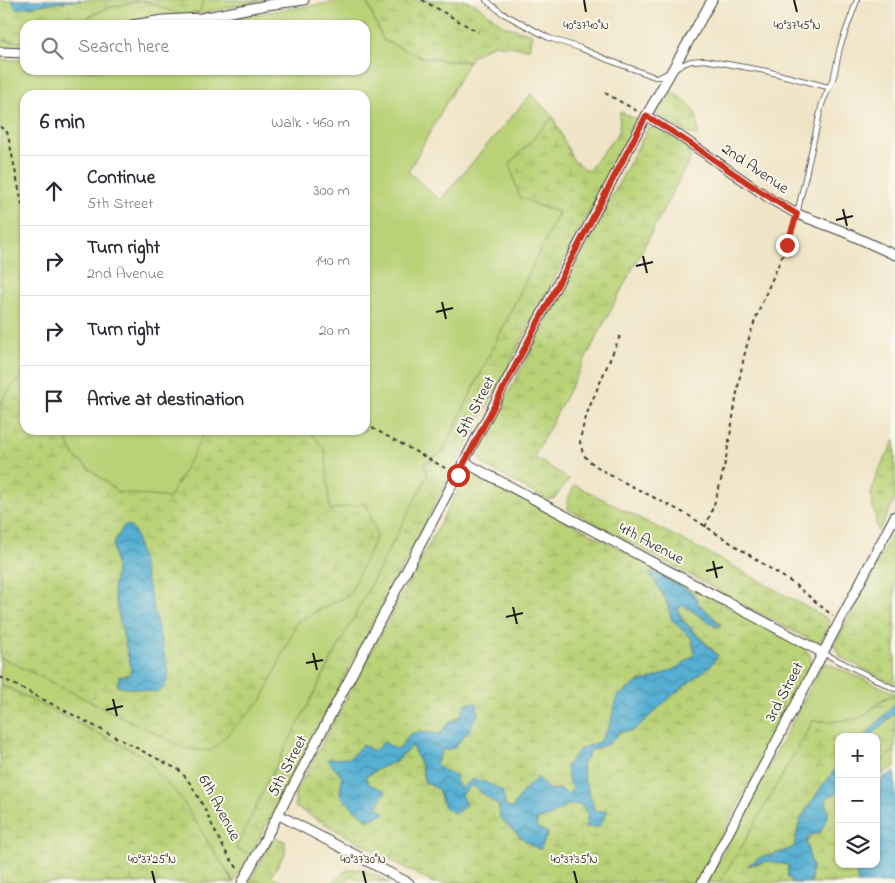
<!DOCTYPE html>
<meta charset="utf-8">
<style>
:root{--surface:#fff;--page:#f2f2f3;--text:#2b2b33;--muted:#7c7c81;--line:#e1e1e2}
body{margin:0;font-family:"Indie Flower",sans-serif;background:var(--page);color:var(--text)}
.controls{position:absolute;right:15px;bottom:15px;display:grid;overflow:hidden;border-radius:10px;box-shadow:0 1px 4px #0004}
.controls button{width:45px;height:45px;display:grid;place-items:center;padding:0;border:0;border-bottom:1px solid var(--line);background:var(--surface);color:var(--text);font:25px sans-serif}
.stop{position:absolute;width:15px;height:15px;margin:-11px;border:4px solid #c8321e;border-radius:50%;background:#fff}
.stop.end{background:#c8321e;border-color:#fff;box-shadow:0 1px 5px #0008}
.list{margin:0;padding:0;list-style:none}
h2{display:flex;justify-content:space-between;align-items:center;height:65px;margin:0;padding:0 20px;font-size:21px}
h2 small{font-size:16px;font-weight:400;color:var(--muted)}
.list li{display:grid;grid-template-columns:32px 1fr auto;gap:15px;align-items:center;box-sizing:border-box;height:70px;padding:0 20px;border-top:1px solid var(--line)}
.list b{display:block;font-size:19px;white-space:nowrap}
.list p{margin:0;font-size:16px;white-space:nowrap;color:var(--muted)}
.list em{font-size:16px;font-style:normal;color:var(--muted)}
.icon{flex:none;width:28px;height:28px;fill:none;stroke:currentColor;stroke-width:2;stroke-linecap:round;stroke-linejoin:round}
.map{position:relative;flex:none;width:895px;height:883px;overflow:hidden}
.search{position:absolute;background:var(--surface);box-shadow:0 1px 4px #0004;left:20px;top:20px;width:350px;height:55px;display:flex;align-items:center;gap:12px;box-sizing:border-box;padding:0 18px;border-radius:15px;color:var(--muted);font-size:19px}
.panel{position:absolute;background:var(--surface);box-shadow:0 1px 4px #0004;left:20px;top:90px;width:350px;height:345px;border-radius:15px}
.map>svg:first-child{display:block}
</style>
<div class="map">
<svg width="895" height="883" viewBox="0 0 895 883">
<defs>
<pattern id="wetland-marsh" width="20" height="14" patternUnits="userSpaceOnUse" patternTransform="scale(1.25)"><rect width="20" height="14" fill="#b9d277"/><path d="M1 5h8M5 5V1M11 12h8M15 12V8" fill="none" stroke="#9eb466"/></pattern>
<pattern id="water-waves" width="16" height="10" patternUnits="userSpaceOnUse" patternTransform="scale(1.25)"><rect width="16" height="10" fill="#54afd2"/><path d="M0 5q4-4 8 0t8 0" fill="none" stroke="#458eaa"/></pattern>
</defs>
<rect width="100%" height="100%" fill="#fbf7ec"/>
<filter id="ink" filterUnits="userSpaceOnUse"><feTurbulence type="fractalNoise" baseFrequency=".02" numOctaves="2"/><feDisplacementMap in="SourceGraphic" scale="10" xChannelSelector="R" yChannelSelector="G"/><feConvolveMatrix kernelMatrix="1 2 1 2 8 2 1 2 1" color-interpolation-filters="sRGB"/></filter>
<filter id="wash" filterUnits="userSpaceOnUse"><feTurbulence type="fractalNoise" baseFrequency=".0096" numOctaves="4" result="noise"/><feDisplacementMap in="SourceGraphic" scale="20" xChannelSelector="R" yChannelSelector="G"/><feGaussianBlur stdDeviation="1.12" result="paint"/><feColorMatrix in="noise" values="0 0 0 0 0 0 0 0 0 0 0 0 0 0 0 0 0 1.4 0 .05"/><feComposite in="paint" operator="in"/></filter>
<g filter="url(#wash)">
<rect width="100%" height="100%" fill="#efe4c6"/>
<g fill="#b9d277" stroke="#6a774a" fill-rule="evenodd">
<polygon points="142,0 184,16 200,11 204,0 263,0 186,17 160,17 120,25 73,25 105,9"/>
<path d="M350 0H366L383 40 421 57 447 61H469L408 172 440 200 531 94 553 117 510 164 539 206 559 212 443 451 424 464 428 475 236 848 251 854 234 882 227 870 143 756 0 684V60H25V70H365V25H180ZM25 95H365V430H25Z"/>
<polygon points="0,40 25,42 25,49 0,48"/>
<path d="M826 663 895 693V696C881 695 872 711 862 717 853 722 824 721 813 721L742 846 719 883H707L822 666Z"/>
<polygon points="895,751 895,767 876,777 876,767 888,755"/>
</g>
<g fill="url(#wetland-marsh)" stroke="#6a774a" fill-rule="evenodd">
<polygon points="0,0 12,0 16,9 52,3 81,0 204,0 200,11 184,16 142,0 105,9 73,25 25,25 25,42 0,40"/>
<polygon points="366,0 463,0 479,6 502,25 532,34 529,49 494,44 472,56 469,61 447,61 421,57 383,40"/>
<path d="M666 88C687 103 702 108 697 137L657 117 655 112Z"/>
<polygon points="620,112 638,120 251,854 236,849 264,789 428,475 424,464 443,451 559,212 539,206 519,197 510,164 553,117 573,160 588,171 619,132"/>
<polygon points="658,127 688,148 691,157 534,457 569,479 555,498 547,500 484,465 476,455 648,128"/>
<path d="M25 371V430H62L75 457 118 492 169 498 206 430H309L325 450 330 510 366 503 377 535 349 595 298 621 262 700 211 751 187 749 0 657V408L5 395ZM116 571 156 692 130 674 131 669 113 590Z"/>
<polygon points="895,440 895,500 878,532 871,495 876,475"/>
<path d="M473 470 804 648 810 655 812 665 696 883H433L295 807V794L466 475ZM650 573 692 592 699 604 721 624 716 626 683 605 678 610 682 619 718 655 709 667 620 732 608 744 591 750 582 765 584 779 595 811H608L588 814 580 804 567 805 550 816 538 819 536 827 548 833 540 850 500 818 499 806 472 785C464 794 453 799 444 807L438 789 424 782 422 767 412 746 395 762 382 767 365 777 370 785 377 807 384 813 368 820 340 795 342 777 374 751 398 750 419 732 440 734 448 724 477 703 478 714 468 731 454 748 442 750 436 764 442 770 454 774 458 786 461 789 473 779 506 806 512 809 524 790 560 789 567 794 574 788 579 750 600 741 609 727 618 696 680 666 695 654 692 639 672 620 666 600Z"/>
<polygon points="575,485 729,564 828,619 830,624 820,642 815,643 568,509 567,501"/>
<polygon points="895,529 895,685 842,658 834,645"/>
<polygon points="0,684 143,756 180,797 234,883 0,883"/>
<path d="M891 695 895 696V703L864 737H839V765L820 789 800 820 794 847C777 854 765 854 749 865L768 861 788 865V878L794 883H719L742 846 813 721C824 721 853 722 862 717 872 711 880 701 891 695Z"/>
<polygon points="895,713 895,751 888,755 876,767 876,737 872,737 873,733"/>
<polygon points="839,792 839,864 855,864 858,883 811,883 812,866 806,843 828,815 826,798"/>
<polygon points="274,837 285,841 285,854 271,876 285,883 249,883"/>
<path d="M348 869H362L390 883 375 881C367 883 360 881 353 876L342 883H332Z"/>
</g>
<g fill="url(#water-waves)" stroke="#386677">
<polygon points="12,0 81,0 52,3 16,9"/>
<polygon points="124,525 130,526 135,533 169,674 164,688 156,692 117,686 119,677 130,674 131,669 113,590 116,571 113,545"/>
<path d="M649 572 656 573 692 592 699 604 721 625 716 627 683 605 678 610 682 620 718 656 709 667 673 695 633 731 620 732 609 744 591 750 582 765 584 779 595 811H608L599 827H585L588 814 581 804 567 805 550 816 538 819 536 827 548 833 540 850C524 842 513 830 500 818L499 806 472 785 465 792 461 794 466 805 455 814 444 807 438 789 424 782 422 767 412 746 395 762 382 767 365 777 370 785 386 791 377 807 385 813 368 820 352 807 340 795 342 777 327 759 350 758 362 745 374 751 384 742 398 750 410 734 419 732 440 734 448 724 461 716 466 703H477L478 714 468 731 454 748 442 750 436 764 442 770 454 774 460 789 473 779 486 782 502 791 506 806 512 809 524 790 538 777 548 790 560 789 567 794 574 788 569 783 566 766 579 750 600 741 609 727 618 696 637 683 659 676 680 666 695 654 692 639 672 620 666 600Z"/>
<polygon points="895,703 895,713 873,733 872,737 864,737"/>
<polygon points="839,765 839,792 826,798 828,815 820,833 810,835 806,842 812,866 811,883 794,883 788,878 788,865 768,861 747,866 761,857 783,852 794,847 800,820 820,789"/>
<path d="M895 772V853C894 863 895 873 895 883H858L855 864H876V787L885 776Z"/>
</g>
</g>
<g filter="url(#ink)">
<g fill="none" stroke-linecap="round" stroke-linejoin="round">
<defs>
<g id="service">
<polyline points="486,0 502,13 549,38 580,48 608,60 655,77 660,77 668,73"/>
<polyline points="676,67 691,61 705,60 766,71 828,87"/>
<polyline points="797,214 822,104 834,76 840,47 857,0"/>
<polyline points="823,653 895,689"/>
</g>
<g id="minor">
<polyline points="132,25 163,20 201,18 267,5 304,0"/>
<polyline points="0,52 25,53"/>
<polyline points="646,116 674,132 772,200 797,214 842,231 895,255"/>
<polyline points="464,462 823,653"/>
<polyline points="279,815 409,883"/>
<polyline points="242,883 646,116 712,0"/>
<polyline points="702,883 895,516"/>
</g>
</defs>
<use href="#service" stroke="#3c3a36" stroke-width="6"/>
<use href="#minor" stroke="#3c3a36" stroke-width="11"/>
<g stroke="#3c3a36" stroke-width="2" stroke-dasharray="4 4" stroke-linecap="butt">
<polyline points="422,0 478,32"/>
<polyline points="605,93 639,112"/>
<polyline points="0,127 6,130 8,135 25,219"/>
<polyline points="620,336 589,408 582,430 580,442 583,454 589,461 608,474 688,515 794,584 833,616"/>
<polyline points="365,424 449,470"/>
<path d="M705 527C731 470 731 405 747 345 759 302 782 263 795 221"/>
<path d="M0 677 179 770C206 798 213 840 239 870"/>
</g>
<use href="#service" stroke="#fff" stroke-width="4.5"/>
<use href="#minor" stroke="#fff" stroke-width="9"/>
</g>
</g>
<g fill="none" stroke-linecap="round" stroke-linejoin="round" filter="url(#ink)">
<path stroke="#c8321e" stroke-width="6" d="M458 475 646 116C698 145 744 184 797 214L787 245"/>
</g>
<path fill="none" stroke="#1c1c1c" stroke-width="2" d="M584 0 586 12M794 0 797 12M843 209 847 226M836 220 853 216M643 256 647 273M636 266 653 262M442 302 446 319M436 312 453 308M713 561 717 578M706 571 723 567M513 607 517 624M506 617 523 613M313 653 317 670M306 663 323 660M113 699 117 716M106 710 123 706M152 871 155 883M363 871 366 883M574 871 577 883"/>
<g text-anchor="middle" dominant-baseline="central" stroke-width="4" stroke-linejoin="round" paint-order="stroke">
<g font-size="16" fill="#1c1c1c" stroke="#fbf7ec">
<text transform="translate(755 169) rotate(34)">2nd Avenue</text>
<text transform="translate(476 407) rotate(-62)">5th Street</text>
<text transform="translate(651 544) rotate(28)">4th Avenue</text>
<text transform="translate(785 692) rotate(-62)">3rd Street</text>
<text transform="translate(288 766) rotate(-62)">5th Street</text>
<text transform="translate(219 808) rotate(62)">6th Avenue</text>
</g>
</g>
<g font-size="12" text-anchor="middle" fill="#1c1c1c" stroke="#fbf7ec" stroke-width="4" stroke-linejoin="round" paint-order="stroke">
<text x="586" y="29">40°37'40"N</text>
<text x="797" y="29">40°37'45"N</text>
<text x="152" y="863">40°37'25"N</text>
<text x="363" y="863">40°37'30"N</text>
<text x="574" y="863">40°37'35"N</text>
</g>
</svg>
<div class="controls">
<button>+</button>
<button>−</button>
<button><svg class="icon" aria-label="layers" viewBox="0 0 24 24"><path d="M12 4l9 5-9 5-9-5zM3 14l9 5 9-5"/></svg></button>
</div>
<div class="stop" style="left:458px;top:475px"></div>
<div class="stop end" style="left:787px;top:245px"></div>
<div class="search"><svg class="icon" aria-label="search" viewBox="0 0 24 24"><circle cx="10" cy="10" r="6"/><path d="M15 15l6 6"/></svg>Search here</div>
<section class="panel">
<h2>6 min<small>Walk · 460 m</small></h2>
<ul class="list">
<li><svg class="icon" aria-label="ahead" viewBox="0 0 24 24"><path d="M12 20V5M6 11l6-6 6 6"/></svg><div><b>Continue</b><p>5th Street</p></div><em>300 m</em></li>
<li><svg class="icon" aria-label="right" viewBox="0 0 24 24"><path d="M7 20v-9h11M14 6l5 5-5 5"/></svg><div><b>Turn right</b><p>2nd Avenue</p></div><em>140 m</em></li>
<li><svg class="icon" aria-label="right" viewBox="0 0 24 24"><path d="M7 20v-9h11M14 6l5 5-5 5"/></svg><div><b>Turn right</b></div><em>20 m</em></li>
<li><svg class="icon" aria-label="arrive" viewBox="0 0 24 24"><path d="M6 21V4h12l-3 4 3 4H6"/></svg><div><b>Arrive at destination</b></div></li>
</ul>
</section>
</div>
